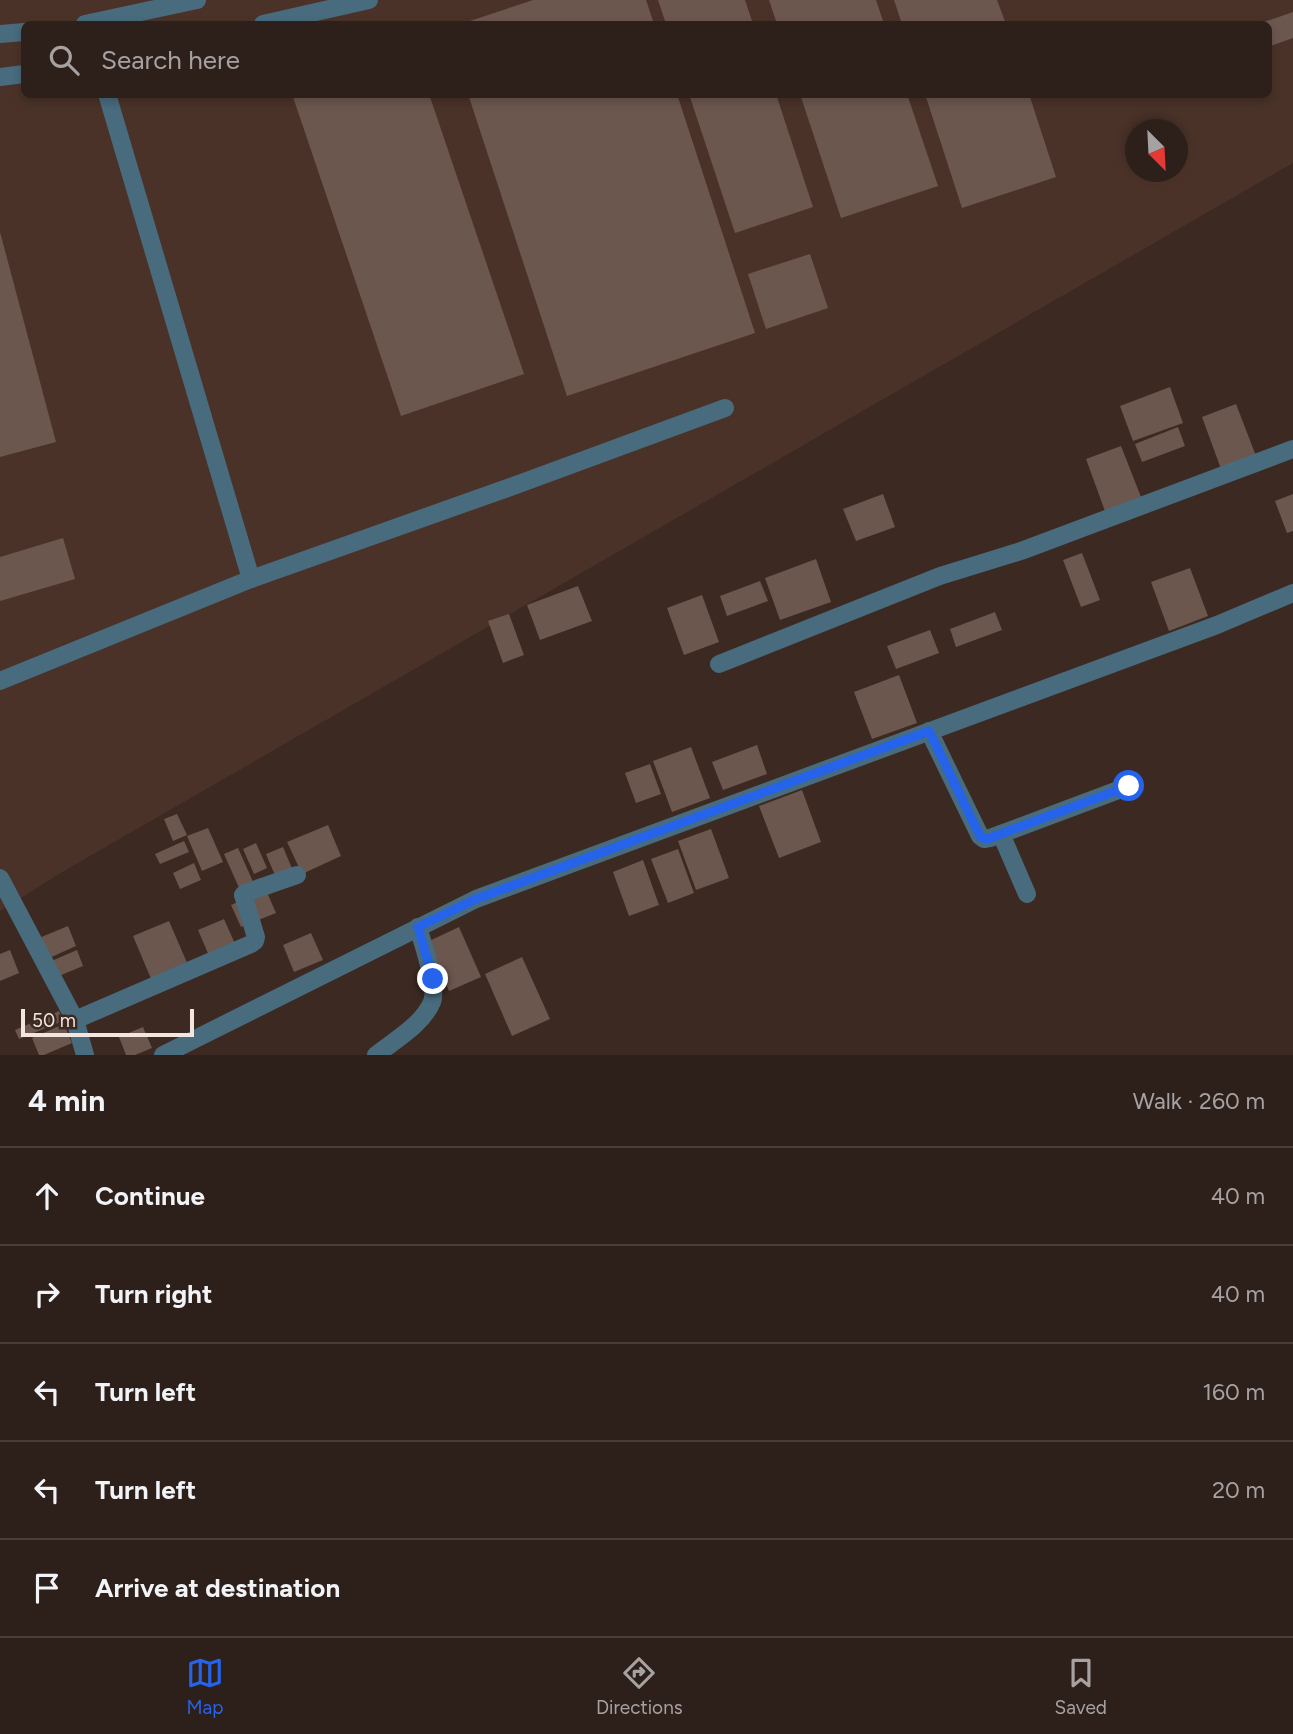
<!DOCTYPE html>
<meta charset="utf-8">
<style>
:root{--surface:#2d1f1a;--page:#392c27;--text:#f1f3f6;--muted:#a7a2a2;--line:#483d39;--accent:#2563eb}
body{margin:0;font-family:Figtree,sans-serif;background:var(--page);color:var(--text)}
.compass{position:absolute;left:1125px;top:119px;width:63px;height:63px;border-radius:50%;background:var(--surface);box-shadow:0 4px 10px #0003;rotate:156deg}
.scale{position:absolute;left:21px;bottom:18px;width:173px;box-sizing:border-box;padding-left:7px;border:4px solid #f3e6e1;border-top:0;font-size:19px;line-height:24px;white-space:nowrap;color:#f3e6e1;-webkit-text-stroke:5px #3c2922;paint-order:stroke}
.stop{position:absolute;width:21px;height:21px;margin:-16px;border:5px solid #2563eb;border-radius:50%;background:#fff}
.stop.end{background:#2563eb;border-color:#fff;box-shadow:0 2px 7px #0008}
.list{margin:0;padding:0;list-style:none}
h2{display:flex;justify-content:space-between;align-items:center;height:91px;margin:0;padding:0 28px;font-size:30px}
h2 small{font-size:23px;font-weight:400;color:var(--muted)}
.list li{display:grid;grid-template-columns:46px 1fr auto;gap:21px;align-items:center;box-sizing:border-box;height:98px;padding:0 28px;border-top:2px solid var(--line)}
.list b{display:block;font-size:26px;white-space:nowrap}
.list em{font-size:23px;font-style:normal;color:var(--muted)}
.icon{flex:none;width:38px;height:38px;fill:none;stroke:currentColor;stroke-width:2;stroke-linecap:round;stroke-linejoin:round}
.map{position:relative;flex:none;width:1293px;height:1055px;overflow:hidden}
.search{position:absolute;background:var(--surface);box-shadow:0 4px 10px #0003;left:21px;right:21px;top:21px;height:77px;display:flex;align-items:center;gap:18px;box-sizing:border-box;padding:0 24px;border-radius:10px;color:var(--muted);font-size:26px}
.sheet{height:581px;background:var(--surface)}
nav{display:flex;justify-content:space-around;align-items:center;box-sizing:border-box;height:98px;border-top:2px solid var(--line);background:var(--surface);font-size:19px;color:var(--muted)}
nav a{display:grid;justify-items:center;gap:4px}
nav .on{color:var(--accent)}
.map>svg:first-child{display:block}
</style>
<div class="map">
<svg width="1293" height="1055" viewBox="0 0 1293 1055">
<rect width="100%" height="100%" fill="#3c2922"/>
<path fill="#4a3228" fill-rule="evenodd" d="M0 0H1293V163L64 871 0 911ZM24 24H1268V94H24ZM1136 130H1178V172H1136Z"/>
<g fill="#6c574f">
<polygon points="533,0 646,0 654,24 461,24"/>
<polygon points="658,0 745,0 753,24 666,24"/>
<polygon points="769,0 876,0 884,24 777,24"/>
<polygon points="894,0 997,0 1006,24 902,24"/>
<polygon points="1293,12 1293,38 1268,47 1268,24 1258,24"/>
<polygon points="292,94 429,94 524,374 401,416"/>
<polygon points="468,94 677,94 755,333 567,396"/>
<polygon points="689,94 776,94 813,207 735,233"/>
<polygon points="800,94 907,94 938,186 841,218"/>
<polygon points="925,94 1029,94 1056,177 962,208"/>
<polygon points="0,232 56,442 0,457"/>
<polygon points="810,254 828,308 766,329 748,274"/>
<polygon points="1170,387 1183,423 1133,441 1120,406"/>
<polygon points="1236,404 1256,456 1221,469 1202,417"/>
<polygon points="1178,427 1185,446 1142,462 1135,444"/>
<polygon points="1121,446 1141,497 1105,511 1086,459"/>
<polygon points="883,494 895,527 856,541 843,509"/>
<polygon points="1293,494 1293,531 1287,533 1275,501"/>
<polygon points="63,538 75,579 0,601 0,557"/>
<polygon points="1082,553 1100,600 1081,607 1063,560"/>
<polygon points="816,559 831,602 780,620 765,578"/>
<polygon points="1190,568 1208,616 1169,631 1151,582"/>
<polygon points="760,581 768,601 727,616 720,596"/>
<polygon points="578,586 592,621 540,640 527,605"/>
<polygon points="702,595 719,642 684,655 667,608"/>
<polygon points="995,612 1002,630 956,647 950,629"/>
<polygon points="509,614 524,655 503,663 488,621"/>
<polygon points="930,630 939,653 896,669 887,646"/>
<polygon points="899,675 917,723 872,739 854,692"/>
<polygon points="757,745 767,774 723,790 712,762"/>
<polygon points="691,747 710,798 672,812 653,761"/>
<polygon points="650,764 661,794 636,803 625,773"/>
<polygon points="802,790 821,842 779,858 759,806"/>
<polygon points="177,814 187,835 173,841 164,819"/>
<polygon points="328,825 341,856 302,874 287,842"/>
<polygon points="208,828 223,862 202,871 187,836"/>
<polygon points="711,829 729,878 696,890 678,841"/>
<polygon points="184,841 189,852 160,864 155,854"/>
<polygon points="256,843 267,868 254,874 243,849"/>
<polygon points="283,847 294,873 277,880 266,854"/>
<polygon points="238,848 254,884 240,890 224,854"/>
<polygon points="678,849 694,893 668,903 651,859"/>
<polygon points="643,860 659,905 629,916 613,872"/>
<polygon points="194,863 201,880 180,889 173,873"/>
<polygon points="266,890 276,913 241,927 231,905"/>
<polygon points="224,919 236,946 210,958 198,930"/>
<polygon points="169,921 188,965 152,981 133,936"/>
<polygon points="68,926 76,946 47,959 39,938"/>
<polygon points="459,927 481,977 449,991 427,942"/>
<polygon points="311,933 323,960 294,972 283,945"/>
<polygon points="10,950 19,973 0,981 0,954"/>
<polygon points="77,950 83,966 54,978 47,963"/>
<polygon points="522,957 550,1019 512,1036 485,974"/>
<polygon points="59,1011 63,1021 19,1039 15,1030"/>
<polygon points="64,1024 72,1043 44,1055 39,1055 32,1038"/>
<polygon points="143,1027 152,1048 135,1055 126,1055 119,1037"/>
</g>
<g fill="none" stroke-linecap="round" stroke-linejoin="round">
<g stroke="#496b7e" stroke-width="18">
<polyline points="107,94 251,579"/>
<polyline points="719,664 940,576 1021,551 1293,449"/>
<polyline points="0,681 251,579 516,485 725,408"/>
<polyline points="929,731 980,836 984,839 990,838 1129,786"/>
<polyline points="1001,834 1027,894"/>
<polyline points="0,878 75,1020 85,1055"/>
<polyline points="75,1020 251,944 255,941 256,937 243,895 245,893 297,875"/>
<polyline points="163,1055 476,899 1217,625 1293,593"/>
<path d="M376 1055C395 1040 422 1025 432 1002 438 986 423 945 418 927"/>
</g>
<g stroke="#496b7e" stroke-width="18">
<polyline points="85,24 197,0"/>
<polyline points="263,24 369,0"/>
<polyline points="0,34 24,32"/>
<polyline points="0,77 24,74"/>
</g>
</g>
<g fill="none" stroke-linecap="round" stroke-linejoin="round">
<polyline stroke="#2563eb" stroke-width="9" points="433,979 418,927 476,899 929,731 980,836 985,839 990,838 1129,786"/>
</g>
</svg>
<svg class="compass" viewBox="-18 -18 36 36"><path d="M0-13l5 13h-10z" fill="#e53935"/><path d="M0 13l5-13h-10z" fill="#a7a2a2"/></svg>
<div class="scale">50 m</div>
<div class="stop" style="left:1129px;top:786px"></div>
<div class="stop end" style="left:433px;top:979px"></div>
<div class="search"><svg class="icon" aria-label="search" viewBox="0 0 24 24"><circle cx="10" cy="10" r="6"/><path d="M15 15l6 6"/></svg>Search here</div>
</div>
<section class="sheet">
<h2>4 min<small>Walk · 260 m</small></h2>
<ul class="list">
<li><svg class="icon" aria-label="ahead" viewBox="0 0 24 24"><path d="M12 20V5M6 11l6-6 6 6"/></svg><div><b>Continue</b></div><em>40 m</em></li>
<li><svg class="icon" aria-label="right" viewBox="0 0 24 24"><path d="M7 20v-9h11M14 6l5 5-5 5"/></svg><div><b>Turn right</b></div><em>40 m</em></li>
<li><svg class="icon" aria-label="left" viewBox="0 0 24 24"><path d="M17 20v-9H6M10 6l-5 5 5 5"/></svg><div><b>Turn left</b></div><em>160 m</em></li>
<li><svg class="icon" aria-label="left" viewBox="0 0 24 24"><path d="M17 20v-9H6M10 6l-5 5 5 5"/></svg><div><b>Turn left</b></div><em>20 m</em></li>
<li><svg class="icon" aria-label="arrive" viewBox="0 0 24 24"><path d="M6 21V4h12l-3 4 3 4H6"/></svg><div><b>Arrive at destination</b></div></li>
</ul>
</section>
<nav>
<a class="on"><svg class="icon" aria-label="map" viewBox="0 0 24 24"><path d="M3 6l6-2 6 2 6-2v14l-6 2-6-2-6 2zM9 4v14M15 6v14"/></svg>Map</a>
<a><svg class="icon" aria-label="directions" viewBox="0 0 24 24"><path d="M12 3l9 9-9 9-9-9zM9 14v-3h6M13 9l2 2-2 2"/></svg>Directions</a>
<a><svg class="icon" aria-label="saved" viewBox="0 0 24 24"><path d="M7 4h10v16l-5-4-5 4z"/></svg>Saved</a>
</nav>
